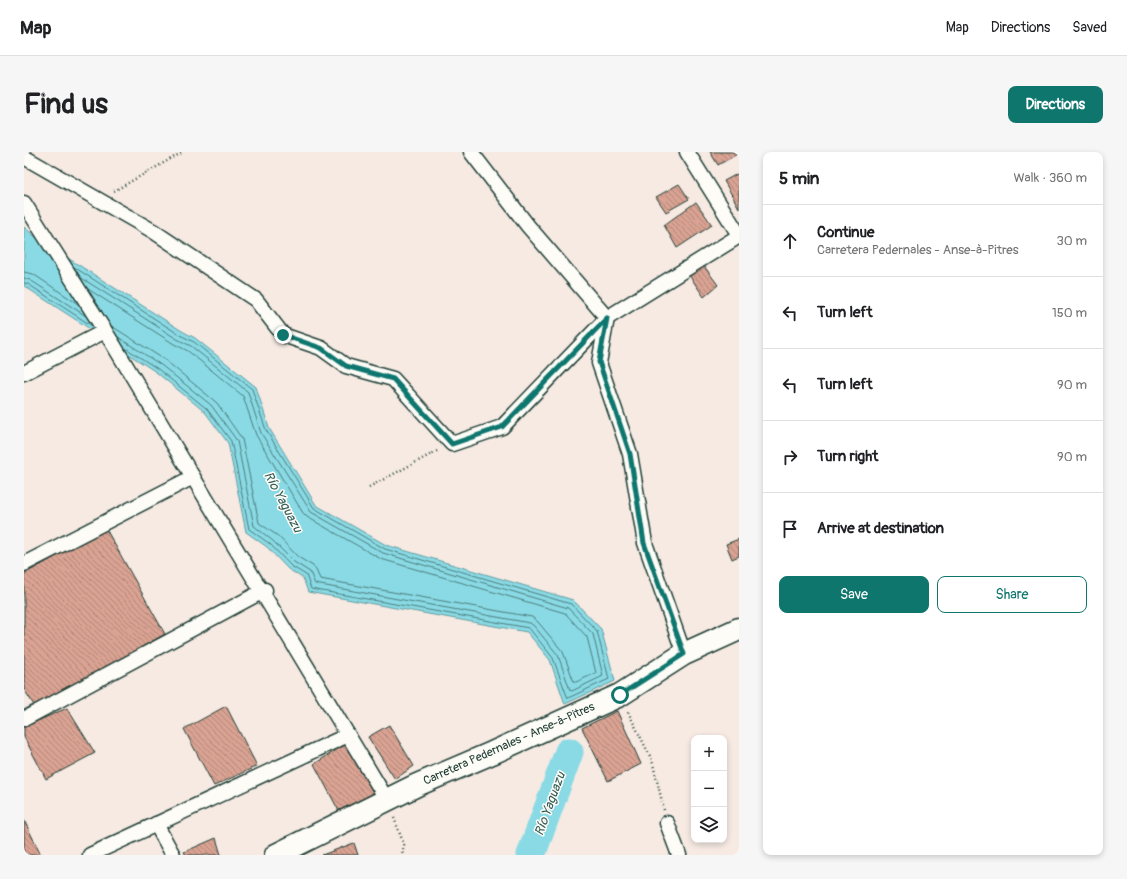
<!DOCTYPE html>
<meta charset="utf-8">
<style>
:root{--surface:#fff;--page:#f6f6f6;--text:#202124;--muted:#757577;--line:#e0e0e0;--accent:#0f766e}
body{margin:0;font-family:Pangolin,sans-serif;background:var(--page);color:var(--text)}
.controls{position:absolute;right:12px;bottom:12px;display:grid;overflow:hidden;border-radius:8px;box-shadow:0 2px 6px #0003}
.controls button{width:36px;height:36px;display:grid;place-items:center;padding:0;border:0;border-bottom:1px solid var(--line);background:var(--surface);color:var(--text);font:20px sans-serif}
.stop{position:absolute;width:12px;height:12px;margin:-9px;border:3px solid #0f766e;border-radius:50%;background:#fff}
.stop.end{background:#0f766e;border-color:#fff;box-shadow:0 1px 4px #0008}
.list{margin:0;padding:0;list-style:none}
h2{display:flex;justify-content:space-between;align-items:center;height:52px;margin:0;padding:0 16px;font-size:17px}
h2 small{font-size:13px;font-weight:400;color:var(--muted)}
.list li{display:grid;grid-template-columns:26px 1fr auto;gap:12px;align-items:center;box-sizing:border-box;height:72px;padding:0 16px;border-top:1px solid var(--line)}
.list b{display:block;font-size:15px;white-space:nowrap}
.list p{margin:0;font-size:13px;white-space:nowrap;color:var(--muted)}
.list em{font-size:13px;font-style:normal;color:var(--muted)}
.actions{display:flex;gap:8px;padding:12px 16px}
.actions a{flex:1;padding:9px 0;border:1px solid var(--accent);border-radius:8px;text-align:center;font-size:14px;color:var(--accent)}
.actions .main{background:var(--accent);color:#fff}
.icon{flex:none;width:22px;height:22px;fill:none;stroke:currentColor;stroke-width:2;stroke-linecap:round;stroke-linejoin:round}
.map{position:relative;flex:none;width:715px;height:703px;overflow:hidden;border-radius:8px}
header{display:flex;align-items:center;gap:24px;box-sizing:border-box;height:56px;padding:0 20px;background:var(--surface);border-bottom:1px solid var(--line)}
header strong{font-size:19px}
nav{display:flex;gap:22px;margin-inline-start:auto;font-size:14px}
.intro{display:flex;align-items:center;justify-content:space-between;box-sizing:border-box;height:96px;padding:0 24px}
h1{margin:0;font-size:28px}
.button{padding:10px 18px;border-radius:8px;background:var(--accent);color:#fff;font-size:14px;font-weight:700}
main{display:flex;gap:24px;padding:0 24px}
aside{flex:1;background:var(--surface);border-radius:8px;box-shadow:0 2px 6px #0003}
.map>svg:first-child{display:block}
</style>
<header>
<strong>Map</strong>
<nav><a>Map</a><a>Directions</a><a>Saved</a></nav>
</header>
<div class="intro"><h1>Find us</h1><a class="button">Directions</a></div>
<main>
<div class="map">
<svg width="715" height="703" viewBox="0 0 715 703">
<defs>
<pattern id="building-back-hatch" width="6" height="6" patternUnits="userSpaceOnUse"><rect width="6" height="6" fill="#d9a292"/><path d="M-1 5l2 2M0 0l6 6M5-1l2 2" fill="none" stroke="#af8578"/></pattern>
</defs>
<rect width="100%" height="100%" fill="#f6eae3"/>
<filter id="ink" filterUnits="userSpaceOnUse"><feTurbulence type="fractalNoise" baseFrequency=".025" numOctaves="2"/><feDisplacementMap in="SourceGraphic" scale="8" xChannelSelector="R" yChannelSelector="G"/><feConvolveMatrix kernelMatrix="1 2 1 2 8 2 1 2 1" color-interpolation-filters="sRGB"/></filter>
<g filter="url(#ink)">
<polygon fill="#8adae5" stroke="#5f9b9e" points="0,75 14,87 158,179 171,186 232,235 245,276 292,353 362,393 549,448 577,477 591,529 541,552 526,508 503,480 284,440 279,426 264,417 243,395 222,380 204,291 181,260 132,220 0,134"/>
<g fill="none" stroke-linecap="round" stroke-linejoin="round">
<g stroke="#4a7c7b" stroke-width="1">
<polyline points="50,115 156,183 170,190 228,237 242,278 290,356 361,397 547,452 573,479 585,527 544,546 543,544 529,506 505,476 287,437 282,423 267,414 246,392 225,377 207,289 183,257 134,217 100,195"/>
<polyline points="0,120 9,122 54,152"/>
<polyline points="56,125 153,187 167,194 224,240 237,281 287,360 359,401 544,456 569,482 579,524 548,539 546,538 534,503 510,474 506,471 291,432 286,420 270,410 249,389 230,374 213,289 211,286 187,253 137,213 94,185"/>
<polyline points="0,126 6,128 62,164"/>
<polyline points="0,131 4,132 68,174"/>
<polyline points="64,137 150,192 164,199 219,244 232,283 279,361 283,365 357,407 541,461 563,485 572,521 552,530 550,530 539,500 514,470 508,465 296,427 292,418 289,414 274,405 254,384 235,371 218,287 193,251 141,208 86,173"/>
</g>
<polyline stroke="#8adae5" stroke-width="29" points="507,703 545,600"/>
</g>
<g fill="url(#building-back-hatch)" stroke="#1f3d34">
<polygon points="686,0 715,0 715,1 694,13"/>
<polygon points="715,21 715,56 700,29"/>
<polygon points="655,32 665,47 642,60 632,45"/>
<polygon points="672,50 688,73 653,96 640,73"/>
<polygon points="680,114 694,133 680,145 665,123"/>
<polygon points="82,377 141,482 11,555 0,537 0,422"/>
<polygon points="715,387 715,404 708,407 702,392"/>
<polygon points="202,554 233,614 190,634 160,577"/>
<polygon points="43,556 71,601 22,627 0,585 0,575"/>
<polygon points="593,559 617,612 584,629 558,576"/>
<polygon points="365,573 390,614 371,627 344,585"/>
<polygon points="322,592 353,643 316,661 290,612"/>
<polygon points="0,668 17,703 0,703"/>
<polygon points="192,686 197,703 162,703 160,700"/>
<polygon points="330,691 334,703 298,703"/>
</g>
<g fill="none" stroke-linecap="round" stroke-linejoin="round">
<defs>
<g id="minor">
<polyline points="447,0 504,74 583,166 575,211 606,302 621,391 660,502"/>
<polyline points="663,0 715,83"/>
<polyline points="0,5 129,79 232,148 259,183 297,196 322,214 369,227 428,292 478,275 583,166 715,84"/>
<polyline points="0,51 89,192 363,648"/>
<polyline points="0,221 81,179"/>
<polyline points="0,412 169,325"/>
<polyline points="0,567 241,438"/>
<polyline points="643,671 655,703"/>
<polyline points="132,672 149,703"/>
<polyline points="66,703 324,583"/>
</g>
<polyline id="primary" points="252,703 393,633 468,601 596,543 660,502 715,477"/>
</defs>
<use href="#minor" stroke="#1f3d34" stroke-width="17"/>
<use href="#primary" stroke="#1f3d34" stroke-width="25"/>
<g stroke="#1f3d34" stroke-width="2.5" stroke-dasharray="1 3" stroke-linecap="butt">
<polyline points="90,39 159,0"/>
<polyline points="345,335 415,298"/>
<polyline points="604,560 628,608 640,658"/>
<polyline points="370,666 380,693 378,703"/>
</g>
<use href="#minor" stroke="#fdfcf7" stroke-width="14"/>
<use href="#primary" stroke="#fdfcf7" stroke-width="22"/>
</g>
</g>
<g fill="none" stroke-linecap="round" stroke-linejoin="round" filter="url(#ink)">
<polyline stroke="#0f766e" stroke-width="5" points="259,183 297,196 322,214 369,227 428,292 478,275 583,166 575,210 606,302 620,391 660,502 596,543"/>
</g>
<g text-anchor="middle" dominant-baseline="central" stroke-width="3" stroke-linejoin="round" paint-order="stroke">
<g font-size="12" fill="#1f3d34" stroke="#fdfcf7">
<text transform="translate(485 592) rotate(-24)">Carretera Pedernales - Anse-à-Pitres</text>
</g>
<g font-size="13" font-style="italic" fill="#345c57" stroke="#fdfcf7">
<text transform="translate(259 350) rotate(62)">Río Yaguazu</text>
<text transform="translate(526 652) rotate(-70)">Río Yaguazu</text>
</g>
</g>
</svg>
<div class="controls">
<button>+</button>
<button>−</button>
<button><svg class="icon" aria-label="layers" viewBox="0 0 24 24"><path d="M12 4l9 5-9 5-9-5zM3 14l9 5 9-5"/></svg></button>
</div>
<div class="stop" style="left:596px;top:543px"></div>
<div class="stop end" style="left:259px;top:183px"></div>
</div>
<aside>
<h2>5 min<small>Walk · 360 m</small></h2>
<ul class="list">
<li><svg class="icon" aria-label="ahead" viewBox="0 0 24 24"><path d="M12 20V5M6 11l6-6 6 6"/></svg><div><b>Continue</b><p>Carretera Pedernales - Anse-à-Pitres</p></div><em>30 m</em></li>
<li><svg class="icon" aria-label="left" viewBox="0 0 24 24"><path d="M17 20v-9H6M10 6l-5 5 5 5"/></svg><div><b>Turn left</b></div><em>150 m</em></li>
<li><svg class="icon" aria-label="left" viewBox="0 0 24 24"><path d="M17 20v-9H6M10 6l-5 5 5 5"/></svg><div><b>Turn left</b></div><em>90 m</em></li>
<li><svg class="icon" aria-label="right" viewBox="0 0 24 24"><path d="M7 20v-9h11M14 6l5 5-5 5"/></svg><div><b>Turn right</b></div><em>90 m</em></li>
<li><svg class="icon" aria-label="arrive" viewBox="0 0 24 24"><path d="M6 21V4h12l-3 4 3 4H6"/></svg><div><b>Arrive at destination</b></div></li>
</ul>
<div class="actions"><a class="main">Save</a><a>Share</a></div>
</aside>
</main>
